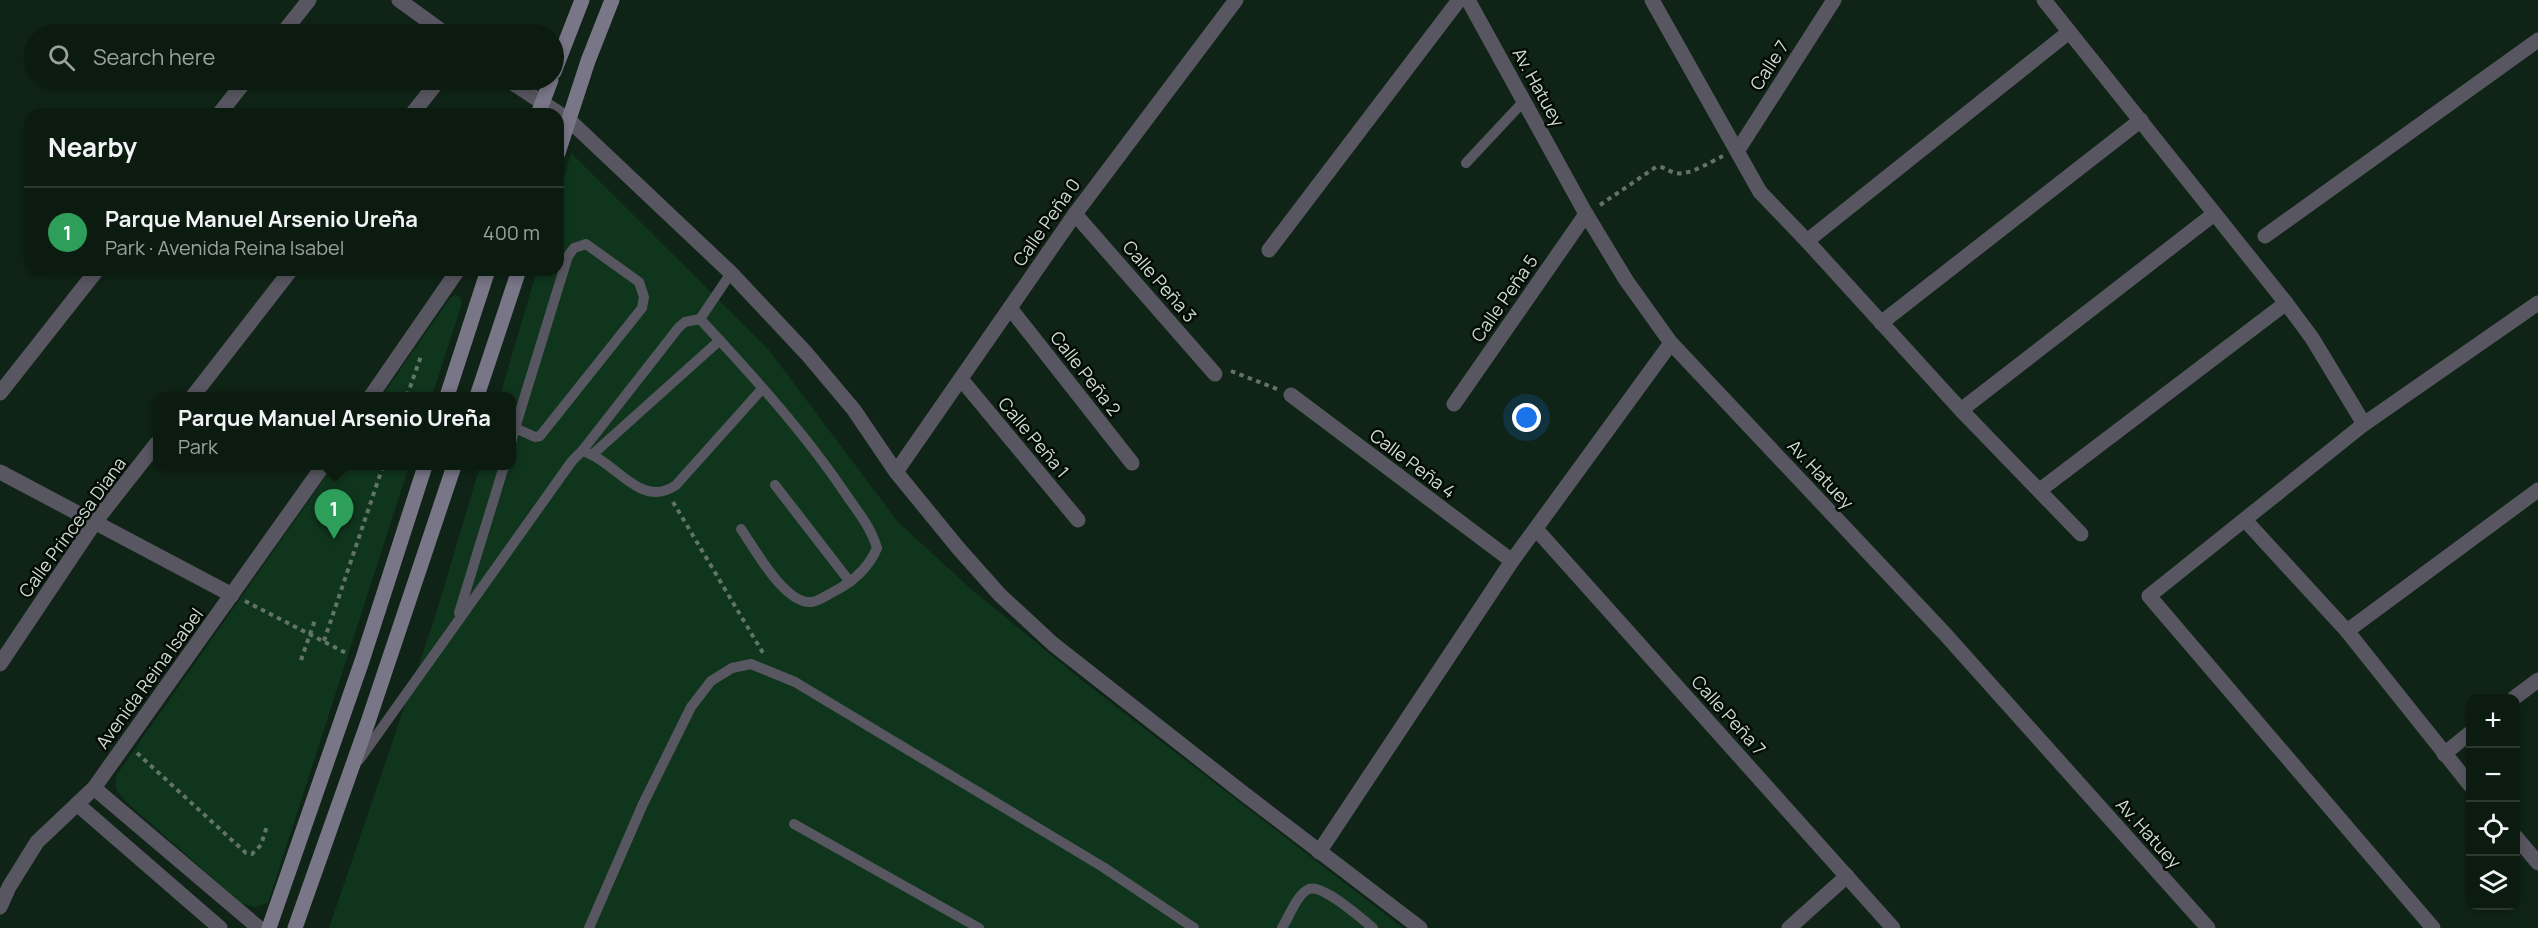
<!DOCTYPE html>
<meta charset="utf-8">
<style>
:root{--surface:#0b1b10;--page:#19281e;--text:#f1f3f6;--muted:#9aa19f;--line:#2b3930;--accent:#b7abf8}
body{margin:0;font-family:Manrope,sans-serif;background:var(--page);color:var(--text)}
.controls{position:absolute;right:18px;bottom:18px;display:grid;overflow:hidden;border-radius:12px;box-shadow:0 3px 9px #0003}
.controls button{width:54px;height:54px;display:grid;place-items:center;padding:0;border:0;border-bottom:2px solid var(--line);background:var(--surface);color:var(--text);font:30px sans-serif}
.you{position:absolute;left:1527px;top:418px;width:21px;height:21px;margin:-15px;border:4px solid #fff;border-radius:50%;background:#1a73e8;box-shadow:0 0 0 9px #1a73e833}
.badge{display:grid;place-items:center;width:39px;height:39px;border-radius:50%;background:var(--accent);color:#fff;font-size:20px;font-weight:700}
.pin{position:absolute;translate:-50% -50px;filter:drop-shadow(0 2px 3px #0008)}
.pin::after{content:'';position:absolute;top:32px;width:21px;height:18px;background:inherit;clip-path:polygon(0 0,100% 0,50% 100%)}
.popup{position:absolute;left:153px;top:392px;width:363px;height:78px;box-sizing:border-box;display:grid;place-content:center;border-radius:12px;background:var(--surface);filter:drop-shadow(0 2px 4px #0005);font-size:20px;white-space:nowrap;color:var(--muted)}
.popup b{font-size:22px;color:var(--text)}
.popup::after{content:'';position:absolute;left:50%;top:100%;margin-left:-12px;border:12px solid transparent;border-top-color:var(--surface)}
.list{margin:0;padding:0;list-style:none}
h2{display:flex;justify-content:space-between;align-items:center;height:78px;margin:0;padding:0 24px;font-size:26px}
h2 small{font-size:20px;font-weight:400;color:var(--muted)}
.list li{display:grid;grid-template-columns:39px 1fr auto;gap:18px;align-items:center;box-sizing:border-box;height:90px;padding:0 24px;border-top:2px solid var(--line)}
.list b{display:block;font-size:22px;white-space:nowrap}
.list p{margin:0;font-size:20px;white-space:nowrap;color:var(--muted)}
.list em{font-size:20px;font-style:normal;color:var(--muted)}
.icon{flex:none;width:33px;height:33px;fill:none;stroke:currentColor;stroke-width:2;stroke-linecap:round;stroke-linejoin:round}
.map{position:relative;flex:none;width:2538px;height:928px;overflow:hidden}
.search{position:absolute;background:var(--surface);box-shadow:0 3px 9px #0003;left:24px;top:24px;width:540px;height:66px;display:flex;align-items:center;gap:15px;box-sizing:border-box;padding:0 21px;border-radius:33px;color:var(--muted);font-size:22px}
.panel{position:absolute;background:var(--surface);box-shadow:0 3px 9px #0003;left:24px;top:108px;width:540px;height:168px;border-radius:18px}
.map>svg:first-child{display:block}
</style>
<div class="map">
<svg width="2538" height="928" viewBox="0 0 2538 928">
<rect width="100%" height="100%" fill="#0f2416"/>
<g fill="#10351d">
<polygon points="571,153 768,349 898,522 971,589 1084,682 1403,928 329,928 435,617 480,466 511,466 511,396 500,396 537,270 558,270 558,198"/>
<polygon points="455,295 460,297 462,303 432,396 382,396 450,298"/>
<polygon points="333,466 409,466 268,903 255,907 241,903 124,800 116,789 116,776"/>
</g>
<g fill="none" stroke-linecap="round" stroke-linejoin="round">
<g stroke="#627367" stroke-width="4" stroke-dasharray="4.5 4.5" stroke-linecap="butt">
<path d="M1600 205 1656 167C1664 166 1668 171 1675 173 1689 176 1710 162 1723 156"/>
<polyline points="1231,371 1277,389"/>
<polyline points="407,396 421,356"/>
<polyline points="673,502 763,653"/>
<polyline points="245,601 348,654"/>
<polyline points="324,641 383,466"/>
<polyline points="301,660 315,620"/>
<polyline points="137,753 246,853 252,854 261,845 267,826"/>
</g>
<g stroke="#585761" stroke-width="10">
<polyline points="1466,163 1524,101"/>
<polyline points="700,319 731,273"/>
<polyline points="511,443 515,428 568,256 574,248 586,244 639,282 644,297 642,308 540,436 535,437 515,428"/>
<path d="M582 451C617 461 640 510 676 485L762 389"/>
<polyline points="593,454 720,340"/>
<polyline points="775,485 850,582"/>
<polyline points="459,613 504,466"/>
<path d="M359 760 572 461 582 451 679 327 685 322 700 319C752 375 805 433 847 496 859 513 871 528 877 548 869 567 855 580 837 590 830 593 820 601 812 602 785 605 755 549 741 529"/>
<polyline points="794,824 979,928"/>
<polyline points="589,928 643,804 691,707 711,681 732,668 751,664 795,682 1103,867 1194,928"/>
<path d="M1282 928C1289 917 1297 894 1309 889 1323 884 1362 919 1373 928"/>
</g>
<g stroke="#585761" stroke-width="15">
<polyline points="399,0 446,34"/>
<polyline points="1468,0 1586,214 1626,280 1671,343 1945,634 2208,928"/>
<polyline points="1652,0 1760,192 1807,241 1961,410 2081,534"/>
<polyline points="2044,0 2286,303 2312,338 2364,424"/>
<polyline points="282,34 309,0"/>
<polyline points="508,80 569,120 731,273 807,354 854,410 896,472 959,549 1000,595 1053,644 1243,793 1420,928"/>
<polyline points="219,114 246,80"/>
<polyline points="412,114 439,80"/>
<polyline points="1738,150 1834,0"/>
<polyline points="1075,214 1215,374"/>
<polyline points="2265,236 2538,40"/>
<polyline points="1807,241 2069,32"/>
<polyline points="1269,250 1459,0"/>
<polyline points="1010,308 1132,463"/>
<polyline points="1881,323 2141,120"/>
<polyline points="961,379 1078,520"/>
<polyline points="0,393 97,270"/>
<polyline points="1291,395 1512,561"/>
<polyline points="193,396 291,270"/>
<polyline points="371,396 458,270"/>
<polyline points="1454,404 1586,214"/>
<polyline points="1961,410 2214,214"/>
<polyline points="0,472 232,595"/>
<polyline points="896,472 1075,214 1236,0"/>
<polyline points="2040,490 2286,303"/>
<polyline points="2245,520 2347,631 2470,785"/>
<polyline points="1536,529 1893,928"/>
<polyline points="2347,631 2538,490"/>
<polyline points="0,664 95,522 157,443"/>
<polyline points="2514,698 2538,680"/>
<polyline points="2444,754 2470,733"/>
<polyline points="94,788 259,928"/>
<polyline points="77,804 220,928"/>
<polyline points="2516,837 2538,863"/>
<polyline points="1319,852 1512,561 1671,343"/>
<polyline points="0,907 9,887 37,842 94,788 323,466"/>
<polyline points="1789,928 1847,876"/>
<polyline points="2433,928 2149,596 2364,424 2538,303"/>
</g>
<g stroke="#787687" stroke-width="15">
<polyline points="554,72 582,0"/>
<polyline points="538,114 551,80"/>
<polyline points="558,153 588,61 612,0"/>
<polyline points="447,396 488,270"/>
<polyline points="477,396 519,270"/>
<polyline points="269,928 362,661 425,466"/>
<polyline points="295,928 368,722 454,466"/>
</g>
</g>
<g text-anchor="middle" dominant-baseline="central" stroke-width="5" stroke-linejoin="round" paint-order="stroke">
<g font-size="18" fill="#cfdcd2" stroke="#040b05">
<text transform="translate(1769 65) rotate(-57)">Calle 7</text>
<text transform="translate(1539 87) rotate(61)">Av. Hatuey</text>
<text transform="translate(1046 222) rotate(-55)">Calle Peña 0</text>
<text transform="translate(1160 281) rotate(49)">Calle Peña 3</text>
<text transform="translate(1504 298) rotate(-55)">Calle Peña 5</text>
<text transform="translate(1086 373) rotate(52)">Calle Peña 2</text>
<text transform="translate(1034 437) rotate(50)">Calle Peña 1</text>
<text transform="translate(1413 463) rotate(37)">Calle Peña 4</text>
<text transform="translate(1821 474) rotate(47)">Av. Hatuey</text>
<text transform="translate(72 527) rotate(-54)">Calle Princesa Diana</text>
<text transform="translate(149 678) rotate(-54)">Avenida Reina Isabel</text>
<text transform="translate(1729 715) rotate(48)">Calle Peña 7</text>
<text transform="translate(2149 833) rotate(48)">Av. Hatuey</text>
</g>
</g>
</svg>
<div class="controls">
<button>+</button>
<button>−</button>
<button><svg class="icon" aria-label="locate" viewBox="0 0 24 24"><circle cx="12" cy="12" r="6"/><path d="M12 2v4M12 18v4M2 12h4M18 12h4"/></svg></button>
<button><svg class="icon" aria-label="layers" viewBox="0 0 24 24"><path d="M12 4l9 5-9 5-9-5zM3 14l9 5 9-5"/></svg></button>
</div>
<div class="you"></div>
<div class="pin badge" style="left:334px;top:539px;background:#2e9e5b">1</div>
<div class="popup"><b>Parque Manuel Arsenio Ureña</b>Park</div>
<div class="search"><svg class="icon" aria-label="search" viewBox="0 0 24 24"><circle cx="10" cy="10" r="6"/><path d="M15 15l6 6"/></svg>Search here</div>
<section class="panel">
<h2>Nearby<small></small></h2>
<ul class="list">
<li><span class="badge" style="background:#2e9e5b">1</span><div><b>Parque Manuel Arsenio Ureña</b><p>Park · Avenida Reina Isabel</p></div><em>400 m</em></li>
</ul>
</section>
</div>
